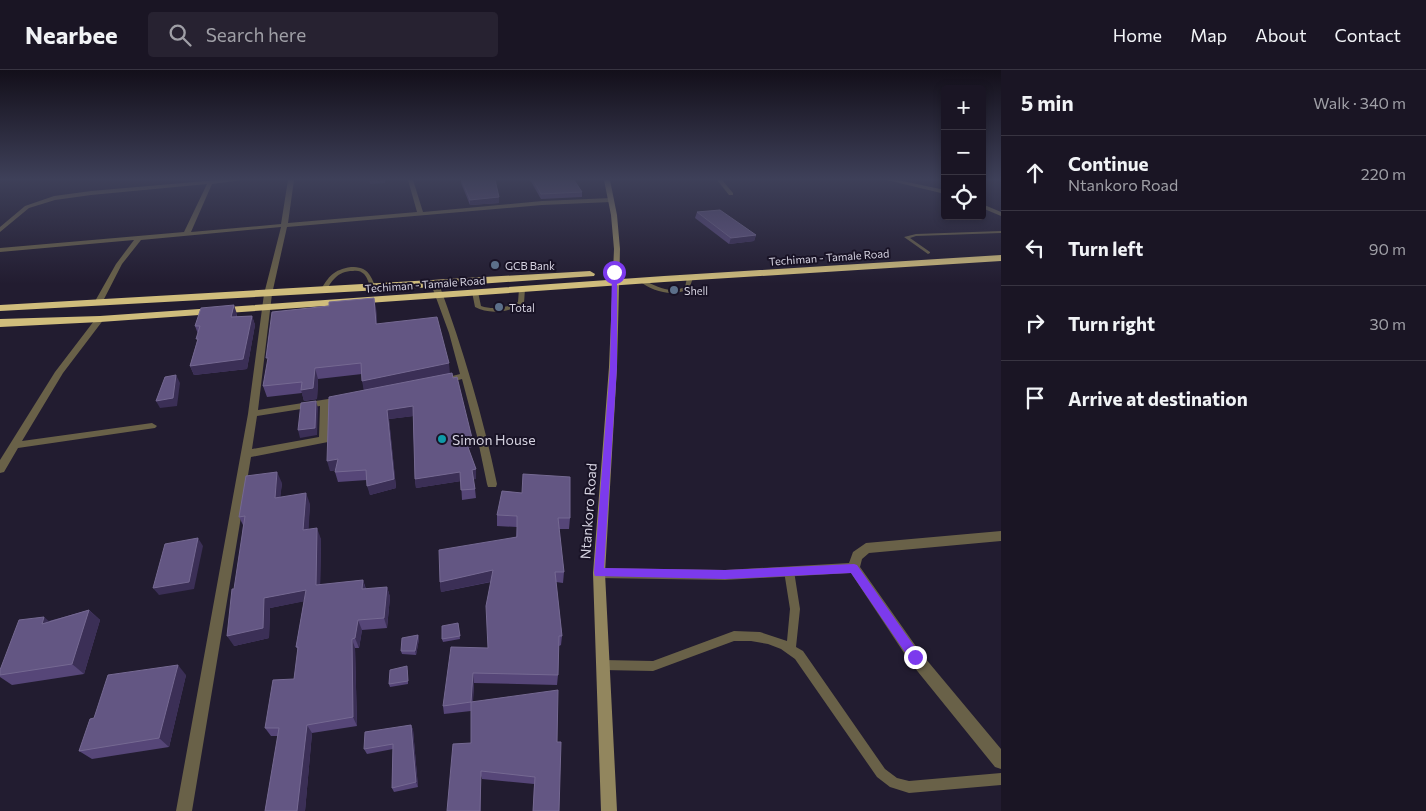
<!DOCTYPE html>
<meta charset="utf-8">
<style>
:root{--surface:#1a1524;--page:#272231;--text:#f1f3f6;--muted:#9f9fa6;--line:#383441}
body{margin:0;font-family:Commissioner,sans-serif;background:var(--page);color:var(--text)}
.controls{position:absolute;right:15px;top:15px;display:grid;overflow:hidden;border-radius:5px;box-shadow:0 2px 8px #0003}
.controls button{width:45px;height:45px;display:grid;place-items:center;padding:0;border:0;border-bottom:1px solid var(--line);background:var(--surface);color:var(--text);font:25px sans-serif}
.stop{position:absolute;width:15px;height:15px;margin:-11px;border:4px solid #7c3aed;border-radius:50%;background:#fff}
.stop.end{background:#7c3aed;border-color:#fff;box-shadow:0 1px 5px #0008}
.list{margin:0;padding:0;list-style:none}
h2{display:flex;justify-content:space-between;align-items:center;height:65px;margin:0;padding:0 20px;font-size:21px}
h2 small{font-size:16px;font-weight:400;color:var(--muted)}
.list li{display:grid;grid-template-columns:32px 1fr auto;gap:15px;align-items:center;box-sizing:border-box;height:75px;padding:0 20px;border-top:1px solid var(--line)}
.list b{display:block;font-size:19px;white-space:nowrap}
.list p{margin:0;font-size:16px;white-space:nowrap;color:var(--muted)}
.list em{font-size:16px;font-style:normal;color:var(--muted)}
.icon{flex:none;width:28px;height:28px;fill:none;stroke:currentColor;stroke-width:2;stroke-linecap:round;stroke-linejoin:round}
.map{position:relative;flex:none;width:1001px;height:741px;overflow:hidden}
header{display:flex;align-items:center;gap:30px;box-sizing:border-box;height:70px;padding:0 25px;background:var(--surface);border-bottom:1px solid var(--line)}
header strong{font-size:24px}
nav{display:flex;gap:28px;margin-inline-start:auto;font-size:18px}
.search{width:350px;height:45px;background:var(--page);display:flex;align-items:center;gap:12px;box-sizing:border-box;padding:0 18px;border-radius:5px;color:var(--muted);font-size:19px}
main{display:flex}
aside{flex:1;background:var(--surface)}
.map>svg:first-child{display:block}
</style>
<header>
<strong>Nearbee</strong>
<div class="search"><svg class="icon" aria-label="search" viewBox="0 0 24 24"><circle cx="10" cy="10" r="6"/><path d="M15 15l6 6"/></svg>Search here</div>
<nav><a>Home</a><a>Map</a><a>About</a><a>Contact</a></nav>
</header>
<main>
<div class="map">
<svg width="1001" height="741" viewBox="0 0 1001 741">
<rect width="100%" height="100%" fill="#221c30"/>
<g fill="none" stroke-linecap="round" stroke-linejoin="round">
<g fill="#696148" fill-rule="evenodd">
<polygon points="1001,161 1001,163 916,166 910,168 930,182 930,183 928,184 904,167 916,164"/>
<path d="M351 197C368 197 370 204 376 218L375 219H371C369 215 368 208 364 204 361 201 357 200 353 201 337 201 332 211 325 222H321L320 221C329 206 333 200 351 197Z"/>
<path d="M690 206 693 208 689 219C672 227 654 222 639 211L644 210C657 217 670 224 685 217L687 208Z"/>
<path d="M522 217 525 219 524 233C511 242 489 245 475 237L472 222 473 221 478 222 481 236C493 240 506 238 518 232L519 219Z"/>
<polygon points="789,497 792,498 794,501 800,539 796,577 803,581 885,699 897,708 909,711 1001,703 1001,715 909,723 890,717 877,707 795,589 781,579 768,574 751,571 734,571 653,601 603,600 599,599 598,595 599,591 603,590 653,591 734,561 760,562 787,571 790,539 784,501 786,498"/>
</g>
<g fill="#696148" fill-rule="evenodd">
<path d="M217 110H242L212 114 191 162 281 154 288 110H294L288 153 417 142 408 110H413L423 142 542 131 611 128 614 130 611 132 542 135 287 157 272 224 258 340 341 327 346 330 344 332 330 335 329 370 328 372 251 387 192 741H176L248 344 264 224 281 157 141 170 122 194 102 233 98 235 94 233 116 194 134 170 0 182V178L184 162 207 114 91 125 55 130 29 138 0 162V157L25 136 54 126 91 121ZM320 336 319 367 252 379 257 346Z"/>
<polygon points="717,110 722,110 733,123 733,125 729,125"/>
<polygon points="887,110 898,110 945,120 945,124"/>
<polygon points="982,134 1001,142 1001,146 982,138"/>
<path d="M432 212 439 214C463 279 483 346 497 414L496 417H488L487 414 477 366 462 309 444 314 440 311 441 309 460 304 449 263 431 214Z"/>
<polygon points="97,247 103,247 104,249 63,303 22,371 152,353 157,356 155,358 18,378 4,402 0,403 0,390 55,302"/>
<polygon points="1001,461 1001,471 869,483 862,489 860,497 920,582 1001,679 1001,699 995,697 910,592 851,503 725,510 599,508 595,507 593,503 595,499 599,498 725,500 849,493 853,482 866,473"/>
</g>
<polygon fill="#92865e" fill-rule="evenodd" points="604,110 610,110 617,145 620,179 617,297 605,503 617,741 601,741 593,503 609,297 614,179 611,145"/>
<g fill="#d0bd7c" fill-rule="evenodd">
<polygon points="1001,185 1001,191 664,212 100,252 0,257 0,249 100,246 664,206"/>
<polygon points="590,201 595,204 594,206 435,217 0,241 0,235"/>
</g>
</g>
<g fill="#564678">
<polygon points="461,110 495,110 499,133 470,135 461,113"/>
<polygon points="530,110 574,110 582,122 582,127 541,129"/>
<polygon points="697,142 756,165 754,171 729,174 695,148"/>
<polygon points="376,238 377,254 450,304 472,377 468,378 476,399 476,409 473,409 475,419 476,428 462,430 461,411 416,418 415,409 413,346 389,349 396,418 370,425 367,410 338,412 335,402 336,400 330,401 364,320 362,304 318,309 317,329 304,331 302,323 267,327 263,316"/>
<polygon points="237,244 237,247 252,246 255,255 247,299 194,305 190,296 197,271 198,264 195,256"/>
<polygon points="282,413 280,427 310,434 308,460 321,469 320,515 363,510 366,519 387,517 390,527 387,558 362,560 359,578 355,578 357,656 312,663 305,741 265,741 278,666 271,666 265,658 294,609 298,579 296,577 304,531 270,538 269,568 234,576 243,455 239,447"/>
<polygon points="497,445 570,448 569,459 559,459 564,502 563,513 556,512 562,566 561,575 559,576 558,605 557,615 474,613 473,631 557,672 559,741 533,741 534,714 482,709 471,673 471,641 444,644 443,636 488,578 491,512 441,522 440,512 516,467 517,457 497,456"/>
<polygon points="89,540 100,550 84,604 12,615 0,607 0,600 49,551"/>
<polygon points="458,553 460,569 443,572 442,569"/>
<polygon points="418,565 419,569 416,585 402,584 401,581"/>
<polygon points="408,600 408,614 390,617 389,614"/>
<polygon points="186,605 169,677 92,689 79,681 94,648"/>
<polygon points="411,655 413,660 418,717 394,722 392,718 393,679 367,684 364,679"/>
</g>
<g fill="#3b2f56">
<polygon points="369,110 385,110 385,113 370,114"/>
<polygon points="499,127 499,133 470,135 470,130"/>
<polygon points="756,165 754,171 729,174 731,168"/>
<polygon points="374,228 376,238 378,264 376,254"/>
<polygon points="234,235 237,244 234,256 231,247"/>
<polygon points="252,246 255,255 247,299 194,305 190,296"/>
<polygon points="449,293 450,304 364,321 362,311"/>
<polygon points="315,298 318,309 317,329 304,331 301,320"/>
<polygon points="176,305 180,313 177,336 160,338 156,331"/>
<polygon points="316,331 318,338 317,365 300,368 298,360"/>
<polygon points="413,336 414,346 389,349 396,418 370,425 367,416 387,340"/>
<polygon points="472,368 472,377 466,379 465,369"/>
<polygon points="338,389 341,399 330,401 327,391"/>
<polygon points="476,399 476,409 472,410 472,400"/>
<polygon points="277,402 282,413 279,439 275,428"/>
<polygon points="460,402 461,411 416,418 415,409"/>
<polygon points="306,423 310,434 308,471 303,460"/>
<polygon points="317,458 321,469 320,526 316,515"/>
<polygon points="198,468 203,476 194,519 159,525 153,518"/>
<polygon points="493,500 494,511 441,522 440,512"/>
<polygon points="363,510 366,520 362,519"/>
<polygon points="387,517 390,527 387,558 384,548"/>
<polygon points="306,520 311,530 270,538 269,568 234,576 227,566 264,528"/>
<polygon points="89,540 100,550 84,604 72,594"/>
<polygon points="44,547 56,557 42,554"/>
<polygon points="358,550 362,560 359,578 355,568"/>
<polygon points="418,565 419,569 416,585 415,581"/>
<polygon points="352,569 355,578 357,656 353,647"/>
<polygon points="178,595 186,605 169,677 159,668"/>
<polygon points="473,603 474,613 472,641 471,632"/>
<polygon points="307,655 312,663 305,741 297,741"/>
<polygon points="411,655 413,660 418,717 416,712"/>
<polygon points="481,701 481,741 480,741"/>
</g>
<g fill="#635683" stroke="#756992">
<polygon points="462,110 495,110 499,127 470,130"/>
<polygon points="533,110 574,110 582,122 541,124"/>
<polygon points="720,140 756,165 731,168 697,142"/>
<polygon points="374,228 376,254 437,247 449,293 362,311 361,293 315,298 313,318 301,320 302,312 263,316 268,288 266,288 272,242 329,236 329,232"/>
<polygon points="234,235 231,247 252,246 243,289 190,296 198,269 196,269 200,256 195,256 201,238"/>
<polygon points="452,303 453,308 457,307 472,368 465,369 476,399 472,400 475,419 461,420 460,402 415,409 413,336 387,340 394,409 367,416 366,400 335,402 338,389 327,391 329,327"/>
<polygon points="176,305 173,328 156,331 165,307"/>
<polygon points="316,331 315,358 298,360 301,333"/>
<polygon points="277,402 275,428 306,423 303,460 317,458 316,515 363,510 362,519 387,517 384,548 358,550 355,568 352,569 353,647 307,655 297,741 265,741 279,658 265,658 273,610 294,609 298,577 296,577 306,520 264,528 263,558 227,566 232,519 234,519 245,446 239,447 246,406"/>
<polygon points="523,404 570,407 570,448 558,448 564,502 555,502 562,566 559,566 558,605 473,603 471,632 443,636 451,577 488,578 486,536 493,500 440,512 439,480 517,467 517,446 497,445 502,421 522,423"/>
<polygon points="198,468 189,512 153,518 165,474"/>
<polygon points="89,540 72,594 0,605 0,600 19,550 44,547 42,554"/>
<polygon points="458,553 460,566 442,569 442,556"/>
<polygon points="418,565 415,581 401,581 402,568"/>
<polygon points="178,595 159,668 79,681 90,649 94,648 108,605"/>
<polygon points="407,596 408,611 389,614 390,600"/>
<polygon points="558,620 557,672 561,672 559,741 533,741 535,707 481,701 480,741 447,741 453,674 471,673 471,632"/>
<polygon points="411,655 416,712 392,718 393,674 364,679 365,662"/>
</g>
<linearGradient id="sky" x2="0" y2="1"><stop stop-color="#130f1a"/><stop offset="0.51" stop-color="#3e4059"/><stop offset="1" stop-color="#3e4059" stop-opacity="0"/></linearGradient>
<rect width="1001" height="214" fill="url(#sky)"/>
<polygon fill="#7c3aed" points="614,201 617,202 617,297 604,498 725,500 854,494 857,495 919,583 921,587 919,591 915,593 911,591 851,503 725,509 595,506 594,503 610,297 612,202"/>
<g fill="#5c6f8a" stroke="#191326" stroke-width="2">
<circle cx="495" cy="195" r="5"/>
<circle cx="674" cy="220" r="5"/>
<circle cx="499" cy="237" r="5"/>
</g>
<circle fill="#0f9aa8" stroke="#191326" stroke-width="2" cx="442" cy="369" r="5"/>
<g text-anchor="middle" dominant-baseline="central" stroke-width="4" stroke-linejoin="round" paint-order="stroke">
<g font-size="11" fill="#d5d2e0" stroke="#191326">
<text transform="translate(829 187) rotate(-4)">Techiman - Tamale Road</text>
<text transform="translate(425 214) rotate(-4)">Techiman - Tamale Road</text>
</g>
<g font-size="11" fill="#d5d2e0" stroke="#191326" text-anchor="start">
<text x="505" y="195">GCB Bank</text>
<text x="684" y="220">Shell</text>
<text x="509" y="237">Total</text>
</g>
<g font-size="14" fill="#d5d2e0" stroke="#191326" text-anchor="start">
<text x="452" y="369">Simon House</text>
</g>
<g font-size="14" fill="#d5d2e0" stroke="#191326">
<text transform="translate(588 441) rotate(-86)">Ntankoro Road</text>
</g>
</g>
</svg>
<div class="controls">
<button>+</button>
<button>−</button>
<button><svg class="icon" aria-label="locate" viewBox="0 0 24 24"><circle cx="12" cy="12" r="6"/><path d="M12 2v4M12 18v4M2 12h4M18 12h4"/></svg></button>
</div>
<div class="stop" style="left:614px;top:202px"></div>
<div class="stop end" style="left:915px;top:587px"></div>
</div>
<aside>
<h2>5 min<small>Walk · 340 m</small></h2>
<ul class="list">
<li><svg class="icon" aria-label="ahead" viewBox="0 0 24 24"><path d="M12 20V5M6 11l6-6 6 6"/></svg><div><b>Continue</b><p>Ntankoro Road</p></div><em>220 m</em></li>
<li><svg class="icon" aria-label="left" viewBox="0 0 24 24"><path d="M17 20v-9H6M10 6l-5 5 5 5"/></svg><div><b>Turn left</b></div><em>90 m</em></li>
<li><svg class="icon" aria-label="right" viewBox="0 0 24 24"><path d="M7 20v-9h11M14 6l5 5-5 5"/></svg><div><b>Turn right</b></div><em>30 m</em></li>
<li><svg class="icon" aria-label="arrive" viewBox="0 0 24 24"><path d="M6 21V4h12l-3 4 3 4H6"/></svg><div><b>Arrive at destination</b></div></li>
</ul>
</aside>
</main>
